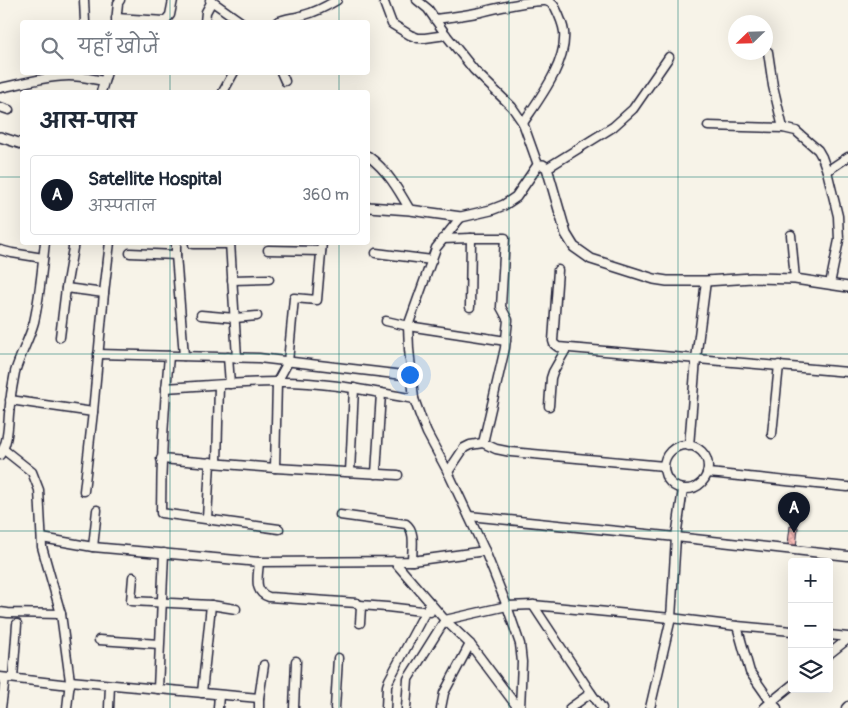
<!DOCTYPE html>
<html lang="hi">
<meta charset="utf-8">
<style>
:root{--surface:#fff;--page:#f2f2f3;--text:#1f2937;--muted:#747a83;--line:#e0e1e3;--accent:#111827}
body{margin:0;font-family:Pangolin,"Playpen Sans Deva",sans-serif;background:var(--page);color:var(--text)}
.controls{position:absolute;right:15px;bottom:15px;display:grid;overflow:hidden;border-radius:5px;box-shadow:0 5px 20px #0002}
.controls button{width:45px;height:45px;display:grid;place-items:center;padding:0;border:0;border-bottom:1px solid var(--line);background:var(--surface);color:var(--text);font:25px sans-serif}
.compass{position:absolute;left:728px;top:15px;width:45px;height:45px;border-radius:50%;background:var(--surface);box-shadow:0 5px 20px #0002;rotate:247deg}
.you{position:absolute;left:409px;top:374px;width:18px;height:18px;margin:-12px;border:4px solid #fff;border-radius:50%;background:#1a73e8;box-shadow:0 0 0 8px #1a73e833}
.badge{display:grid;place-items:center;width:32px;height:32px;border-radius:50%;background:var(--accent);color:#fff;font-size:16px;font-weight:700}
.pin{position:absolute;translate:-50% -41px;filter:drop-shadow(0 1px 2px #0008)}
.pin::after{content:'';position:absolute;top:26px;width:18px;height:15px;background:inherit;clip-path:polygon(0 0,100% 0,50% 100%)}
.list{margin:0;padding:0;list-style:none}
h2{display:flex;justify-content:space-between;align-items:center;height:65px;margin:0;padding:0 20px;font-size:21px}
h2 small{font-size:16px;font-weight:400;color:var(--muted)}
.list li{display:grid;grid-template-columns:32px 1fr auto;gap:15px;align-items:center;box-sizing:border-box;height:80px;margin:0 10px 10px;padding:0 10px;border:1px solid var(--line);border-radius:5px}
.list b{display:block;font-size:19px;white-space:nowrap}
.list p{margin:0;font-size:16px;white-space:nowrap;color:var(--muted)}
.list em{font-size:16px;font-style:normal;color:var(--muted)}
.icon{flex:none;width:28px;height:28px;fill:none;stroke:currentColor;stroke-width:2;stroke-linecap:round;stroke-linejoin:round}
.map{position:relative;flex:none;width:848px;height:708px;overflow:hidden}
.search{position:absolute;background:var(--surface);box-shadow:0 5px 20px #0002;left:20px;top:20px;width:350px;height:55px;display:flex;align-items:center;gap:12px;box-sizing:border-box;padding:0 18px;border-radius:5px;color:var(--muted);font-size:19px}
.panel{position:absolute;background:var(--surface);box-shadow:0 5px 20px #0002;left:20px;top:90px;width:350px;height:155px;border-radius:5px}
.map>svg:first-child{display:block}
</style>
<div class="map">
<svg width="848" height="708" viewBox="0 0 848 708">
<defs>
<pattern id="building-cross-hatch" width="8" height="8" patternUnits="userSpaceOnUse" patternTransform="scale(1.25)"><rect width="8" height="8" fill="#f7bbb6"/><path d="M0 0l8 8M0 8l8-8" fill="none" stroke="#d3a09d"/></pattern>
</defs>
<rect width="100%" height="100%" fill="#f7f3e8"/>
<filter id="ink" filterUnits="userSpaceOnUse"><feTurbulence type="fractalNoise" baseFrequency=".02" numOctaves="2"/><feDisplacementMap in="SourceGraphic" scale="10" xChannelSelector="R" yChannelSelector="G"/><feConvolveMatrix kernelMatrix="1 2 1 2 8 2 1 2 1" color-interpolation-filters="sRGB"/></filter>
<g filter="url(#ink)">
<polygon fill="url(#building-cross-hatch)" stroke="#22223b" points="790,526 798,527 796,549 789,548 790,544 788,544"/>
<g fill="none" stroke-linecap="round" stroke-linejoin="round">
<defs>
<g id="minor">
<polyline points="84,0 85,22"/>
<polyline points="210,0 241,22"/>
<polyline points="383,0 392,24 410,35 418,38 425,38 446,35"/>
<polyline points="417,0 428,9 446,35 474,70 512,107 523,123 538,165"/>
<polyline points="116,18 165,21 170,15 173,0"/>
<path d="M435 19C451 17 466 15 481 12 497 8 530 0 546 1 550 2 553 4 555 7 559 15 563 24 564 32 567 63 539 99 523 123"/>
<polyline points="116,22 118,3 120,0"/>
<polyline points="205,22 206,12 212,1"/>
<path d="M277 22C286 18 295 18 304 15 316 12 327 6 337 0"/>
<polyline points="768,52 773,86 783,128"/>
<polyline points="281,72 285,81"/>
<path d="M0 88C22 84 46 76 69 76 81 76 92 79 104 81"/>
<polyline points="101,92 107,72"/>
<polyline points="223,92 234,72"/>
<polyline points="0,107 9,110"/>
<polyline points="708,126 783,128 796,131 818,150 822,157 827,171 838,216 839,240 830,284"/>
<path d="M368 156C387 170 398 189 410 210"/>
<polyline points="547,168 613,127 633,109 669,57"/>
<polyline points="827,171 848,157"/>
<polyline points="461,217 436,248 408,326 409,349 414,399 421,418 427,433 448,472 485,551 507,606 520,644 522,662 520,708"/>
<polyline points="791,235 795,279"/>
<polyline points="442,239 471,238 505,238 501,307 508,320 505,348 483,443"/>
<polyline points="176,242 176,255 184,356"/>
<polyline points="230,242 237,358"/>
<polyline points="193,244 230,244"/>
<polyline points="0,250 12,253 43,258"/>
<polyline points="268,250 321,251"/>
<polyline points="130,253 176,255"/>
<polyline points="376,253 432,260"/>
<polyline points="558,270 553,341 554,344 558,347 848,372"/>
<polyline points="232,280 269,279"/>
<polyline points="66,288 104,293"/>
<polyline points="470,307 471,238"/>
<polyline points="201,315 235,318 257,316"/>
<polyline points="386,321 408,326 506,341"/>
<polyline points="60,337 66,288 74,242"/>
<polyline points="98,354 259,358 412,376"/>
<path d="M169 356C164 408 161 460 161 513L279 529"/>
<polyline points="228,357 230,384"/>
<path d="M166 388C203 386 240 382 277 382 323 381 369 391 414 399"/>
<polyline points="10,400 93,412"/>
<polyline points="549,406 551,378 553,372 566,349"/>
<polyline points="772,434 779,365"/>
<circle cx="686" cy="467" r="22"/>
<polyline points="689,446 696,359 706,281"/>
<polyline points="3,449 32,472 39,490 42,547 61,614 70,681 67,708"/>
<path d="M0 455C8 443 8 427 9 414 10 400 12 386 15 372 20 355 29 340 34 322 40 296 42 269 45 242"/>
<polyline points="161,459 275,468 398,475"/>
<polyline points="217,463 219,385"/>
<polyline points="275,468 277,382 288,362 294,298 317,300 322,242"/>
<polyline points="350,472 354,388"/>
<polyline points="448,472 464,448 470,445 483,443 496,449 511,452 664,466"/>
<path d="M707 473C754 477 801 483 848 487"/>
<polyline points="376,474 381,393"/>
<polyline points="84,491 93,412 104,293 110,242"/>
<path d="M340 515 406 524C416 531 412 549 412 561"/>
<polyline points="469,516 676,537 848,556"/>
<polyline points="207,519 210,462"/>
<polyline points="42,538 93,547 259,562 412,561 485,551"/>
<polyline points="93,547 97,510"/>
<polyline points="394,561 445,620 470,644 518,708"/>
<path d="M259 562C258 577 253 592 269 597L357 603 361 607 360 623"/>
<polyline points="133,577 131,601 211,605 236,609"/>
<polyline points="360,605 387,607 430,612"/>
<polyline points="533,605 591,693 602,708"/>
<polyline points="0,612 8,613 61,614"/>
<polyline points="737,626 750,672 771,702 764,708"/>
<polyline points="829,635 848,637"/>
<polyline points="99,640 159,644"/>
<polyline points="829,654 848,639"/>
<polyline points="0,677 70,685"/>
<polyline points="13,678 17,624"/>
<polyline points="70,681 259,698"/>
<polyline points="158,689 164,553"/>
<polyline points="202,693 211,605"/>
<polyline points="1,708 5,678"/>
<polyline points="109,708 110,685"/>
<polyline points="218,708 219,695"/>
<polyline points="259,708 259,698 264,665"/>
<polyline points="294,708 296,661"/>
<polyline points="335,708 338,658"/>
<polyline points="386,708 387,686 389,680 430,603"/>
<polyline points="406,708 408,679 445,620 507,606 533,605 671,618 737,626 792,631"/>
<polyline points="441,708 444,693 470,644"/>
<polyline points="570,708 591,693"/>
<polyline points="650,708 671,618 676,537 683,489"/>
<polyline points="777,708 771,702 792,685"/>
<polyline points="846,708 848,706"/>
</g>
<g id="tertiary">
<polyline points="0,137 22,144"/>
<polyline points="368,207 410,210 461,217 491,210 504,205 516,197 538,165 543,165 547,168 566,234 574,247 591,259 654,279 667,281 706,281 752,278 795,279 848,287"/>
</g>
</defs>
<use href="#minor" stroke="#22223b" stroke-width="11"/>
<use href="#tertiary" stroke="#22223b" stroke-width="12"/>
<use href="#minor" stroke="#f7f3e8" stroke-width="8"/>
<use href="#tertiary" stroke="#f7f3e8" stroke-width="9"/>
</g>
</g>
<path fill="none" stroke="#0f766e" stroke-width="1" stroke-opacity="0.55" d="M170 0V22M339 0V22M509 0V708M678 0V708M170 72V92M339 72V92M0 177H22M368 177H848M170 242V708M339 242V708M0 354H848M0 531H848"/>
</svg>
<div class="controls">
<button>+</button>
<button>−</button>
<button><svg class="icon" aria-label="layers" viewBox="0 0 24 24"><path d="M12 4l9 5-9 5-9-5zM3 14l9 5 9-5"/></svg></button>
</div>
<svg class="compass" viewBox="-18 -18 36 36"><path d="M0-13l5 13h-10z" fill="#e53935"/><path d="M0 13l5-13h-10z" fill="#747a83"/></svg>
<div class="you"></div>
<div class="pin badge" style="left:794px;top:533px">A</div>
<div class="search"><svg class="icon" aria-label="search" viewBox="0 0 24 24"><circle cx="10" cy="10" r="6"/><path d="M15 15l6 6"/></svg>यहाँ खोजें</div>
<section class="panel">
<h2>आस-पास<small></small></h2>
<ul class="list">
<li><span class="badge">A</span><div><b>Satellite Hospital</b><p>अस्पताल</p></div><em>360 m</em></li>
</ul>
</section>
</div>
